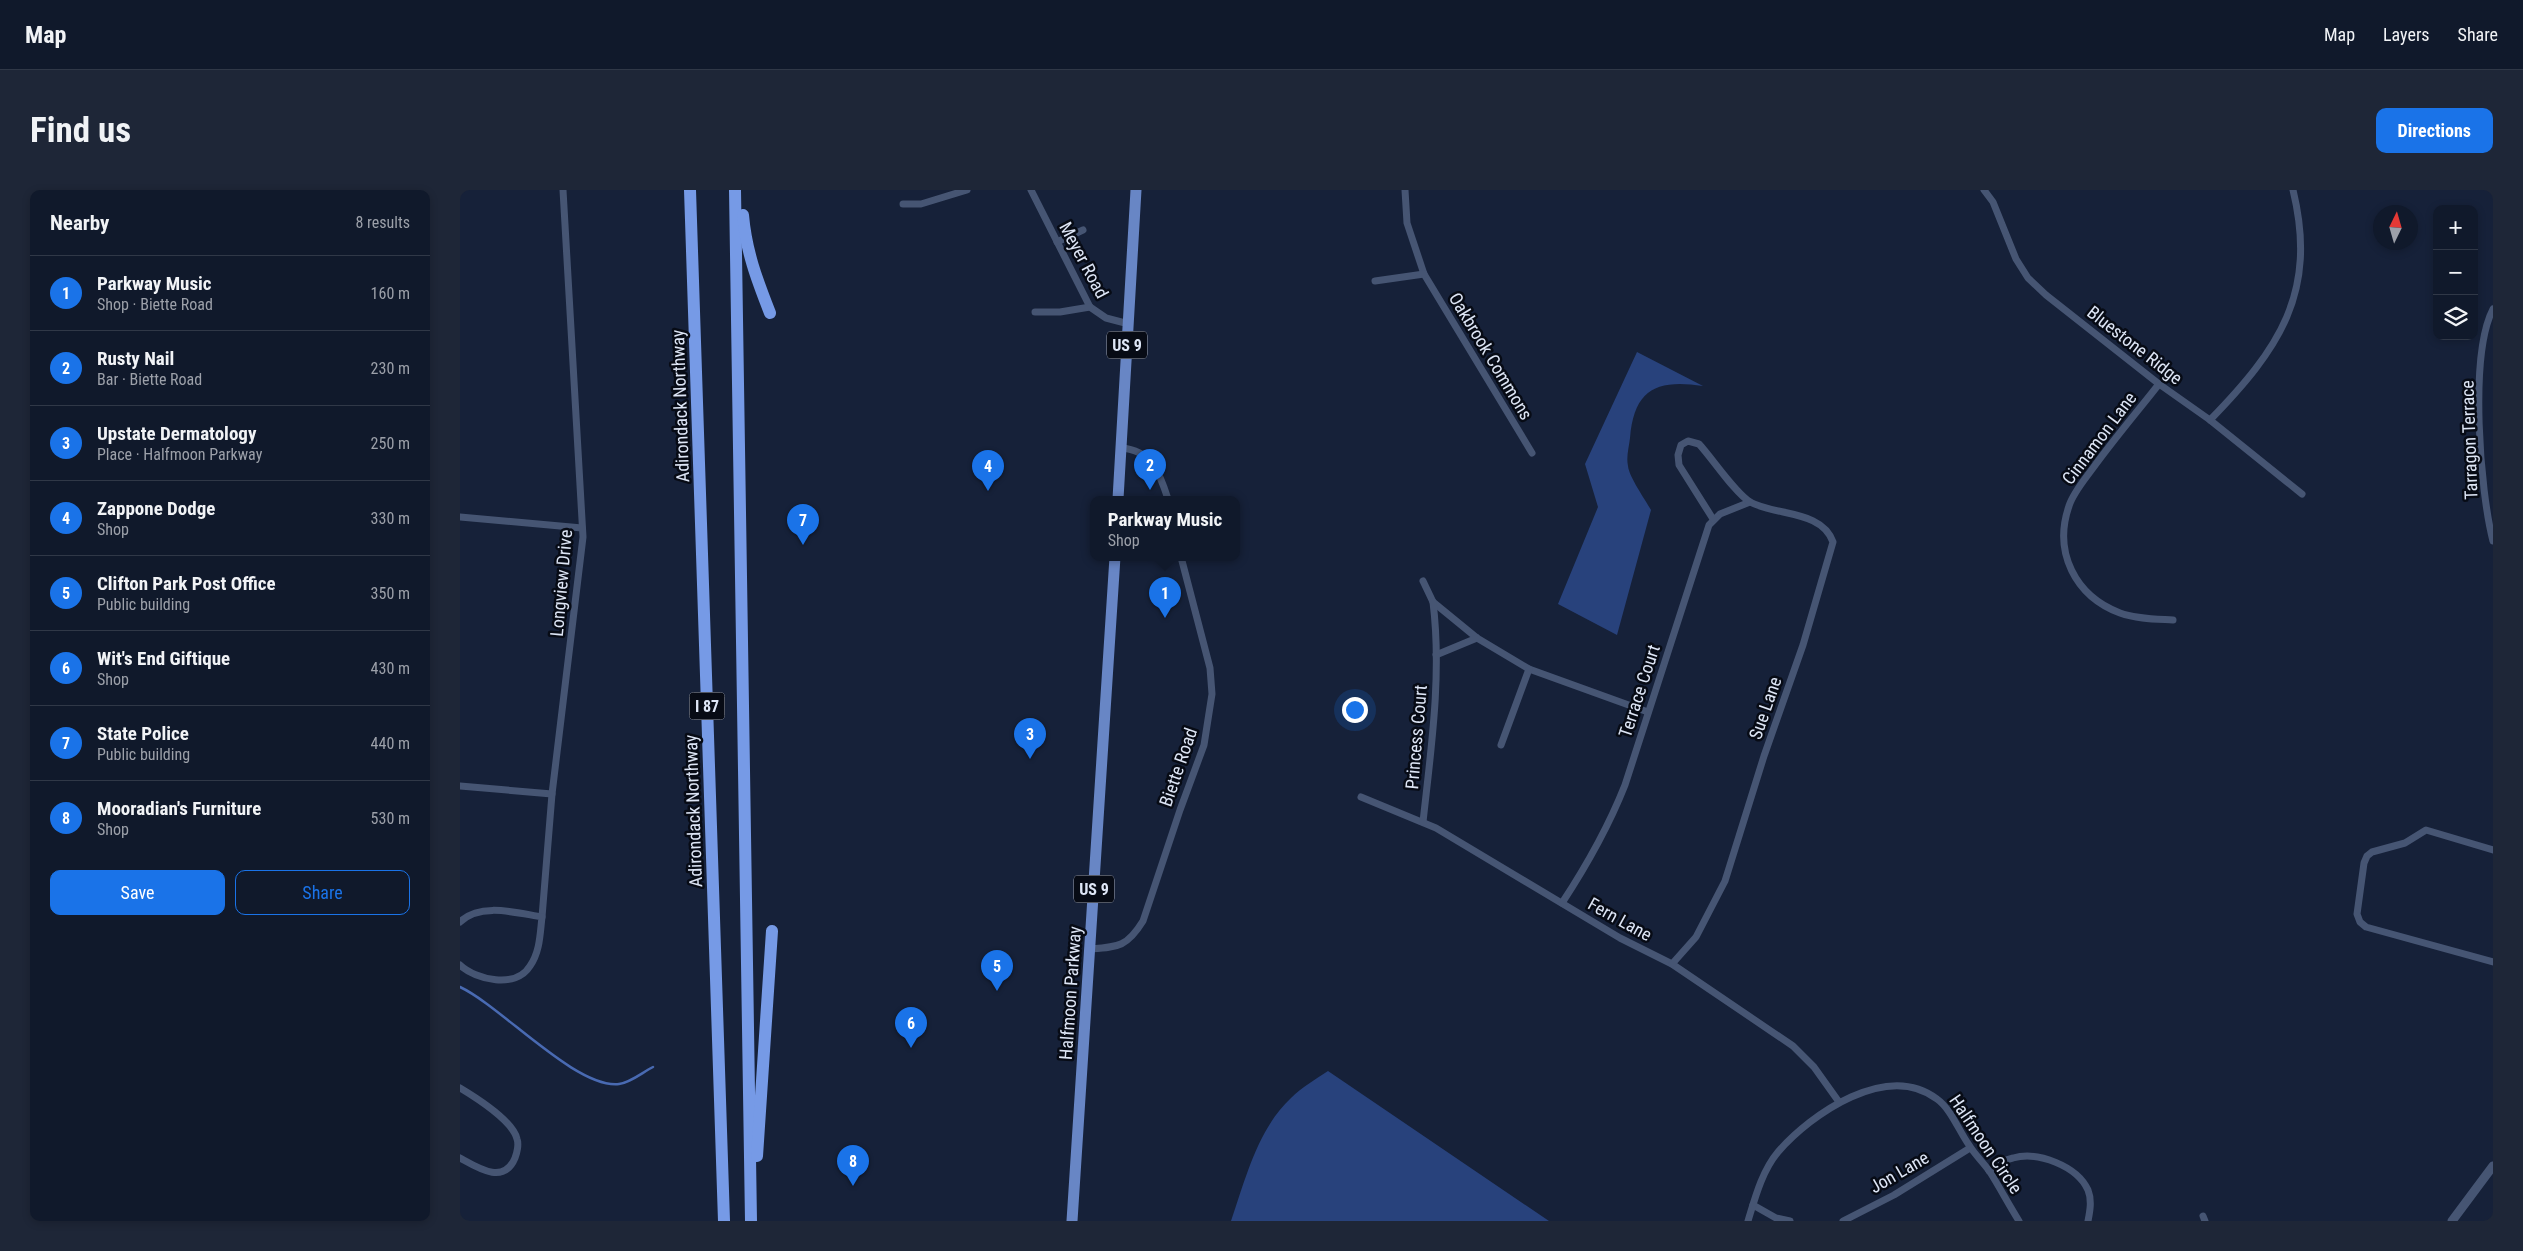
<!DOCTYPE html>
<meta charset="utf-8">
<style>
:root{--surface:#10192b;--page:#1e2637;--text:#f1f3f6;--muted:#9ca0a9;--line:#303847;--accent:#1a73e8}
body{margin:0;font-family:"Roboto Condensed",sans-serif;background:var(--page);color:var(--text)}
.controls{position:absolute;right:15px;top:15px;display:grid;overflow:hidden;border-radius:10px;box-shadow:0 2px 8px #0003}
.controls button{width:45px;height:45px;display:grid;place-items:center;padding:0;border:0;border-bottom:1px solid var(--line);background:var(--surface);color:var(--text);font:25px sans-serif}
.compass{position:absolute;left:1913px;top:15px;width:45px;height:45px;border-radius:50%;background:var(--surface);box-shadow:0 2px 8px #0003;rotate:5deg}
.you{position:absolute;left:894px;top:519px;width:18px;height:18px;margin:-12px;border:4px solid #fff;border-radius:50%;background:#1a73e8;box-shadow:0 0 0 8px #1a73e833}
.badge{display:grid;place-items:center;width:32px;height:32px;border-radius:50%;background:var(--accent);color:#fff;font-size:16px;font-weight:700}
.pin{position:absolute;translate:-50% -41px;filter:drop-shadow(0 1px 2px #0008)}
.pin::after{content:'';position:absolute;top:26px;width:18px;height:15px;background:inherit;clip-path:polygon(0 0,100% 0,50% 100%)}
.popup{position:absolute;left:630px;top:306px;width:150px;height:65px;box-sizing:border-box;display:grid;place-content:center;border-radius:10px;background:var(--surface);filter:drop-shadow(0 1px 4px #0005);font-size:16px;white-space:nowrap;color:var(--muted)}
.popup b{font-size:19px;color:var(--text)}
.popup::after{content:'';position:absolute;left:50%;top:100%;margin-left:-10px;border:10px solid transparent;border-top-color:var(--surface)}
.list{margin:0;padding:0;list-style:none}
h2{display:flex;justify-content:space-between;align-items:center;height:65px;margin:0;padding:0 20px;font-size:21px}
h2 small{font-size:16px;font-weight:400;color:var(--muted)}
.list li{display:grid;grid-template-columns:32px 1fr auto;gap:15px;align-items:center;box-sizing:border-box;height:75px;padding:0 20px;border-top:1px solid var(--line)}
.list b{display:block;font-size:19px;white-space:nowrap}
.list p{margin:0;font-size:16px;white-space:nowrap;color:var(--muted)}
.list em{font-size:16px;font-style:normal;color:var(--muted)}
.actions{display:flex;gap:10px;padding:15px 20px}
.actions a{flex:1;padding:11px 0;border:1px solid var(--accent);border-radius:10px;text-align:center;font-size:18px;color:var(--accent)}
.actions .main{background:var(--accent);color:#fff}
.icon{flex:none;width:28px;height:28px;fill:none;stroke:currentColor;stroke-width:2;stroke-linecap:round;stroke-linejoin:round}
.map{position:relative;flex:none;width:2033px;height:1031px;overflow:hidden;border-radius:10px}
header{display:flex;align-items:center;gap:30px;box-sizing:border-box;height:70px;padding:0 25px;background:var(--surface);border-bottom:1px solid var(--line)}
header strong{font-size:24px}
nav{display:flex;gap:28px;margin-inline-start:auto;font-size:18px}
.intro{display:flex;align-items:center;justify-content:space-between;box-sizing:border-box;height:120px;padding:0 30px}
h1{margin:0;font-size:35px}
.button{padding:12px 22px;border-radius:10px;background:var(--accent);color:#fff;font-size:18px;font-weight:700}
main{display:flex;gap:30px;padding:0 30px}
aside{flex:1;background:var(--surface);border-radius:10px;box-shadow:0 2px 8px #0003}
.map>svg:first-child{display:block}
</style>
<header>
<strong>Map</strong>
<nav><a>Map</a><a>Layers</a><a>Share</a></nav>
</header>
<div class="intro"><h1>Find us</h1><a class="button">Directions</a></div>
<main>
<aside>
<h2>Nearby<small>8 results</small></h2>
<ul class="list">
<li><span class="badge">1</span><div><b>Parkway Music</b><p>Shop · Biette Road</p></div><em>160 m</em></li>
<li><span class="badge">2</span><div><b>Rusty Nail</b><p>Bar · Biette Road</p></div><em>230 m</em></li>
<li><span class="badge">3</span><div><b>Upstate Dermatology</b><p>Place · Halfmoon Parkway</p></div><em>250 m</em></li>
<li><span class="badge">4</span><div><b>Zappone Dodge</b><p>Shop</p></div><em>330 m</em></li>
<li><span class="badge">5</span><div><b>Clifton Park Post Office</b><p>Public building</p></div><em>350 m</em></li>
<li><span class="badge">6</span><div><b>Wit's End Giftique</b><p>Shop</p></div><em>430 m</em></li>
<li><span class="badge">7</span><div><b>State Police</b><p>Public building</p></div><em>440 m</em></li>
<li><span class="badge">8</span><div><b>Mooradian's Furniture</b><p>Shop</p></div><em>530 m</em></li>
</ul>
<div class="actions"><a class="main">Save</a><a>Share</a></div>
</aside>
<div class="map">
<svg width="2033" height="1031" viewBox="0 0 2033 1031">
<rect width="100%" height="100%" fill="#162139"/>
<g fill="#28427c">
<path d="M1177 162 1243 196C1197 189 1174 199 1170 248 1169 257 1166 267 1168 276 1169 287 1185 309 1191 320L1157 445 1098 414 1138 317 1125 274Z"/>
<path d="M868 881 1089 1031H771C786 988 797 940 831 908 842 897 856 889 868 881Z"/>
</g>
<g fill="none" stroke-linecap="round" stroke-linejoin="round">
<path stroke="#496ab2" stroke-width="2.5" d="M0 797C41 816 116 899 159 894 170 893 183 882 193 877"/>
<g stroke="#465573" stroke-width="7">
<polyline points="571,0 630,117 646,128 669,134"/>
<polyline points="945,0 947,33 964,84 1072,263"/>
<polyline points="1524,0 1533,12 1556,69 1568,88 1586,105 1699,194 1750,230 1842,304"/>
<polyline points="443,14 461,14 507,0"/>
<polyline points="597,52 623,40"/>
<polyline points="915,91 964,84"/>
<path d="M2033 119C2009 165 2020 301 2033 351"/>
<polyline points="575,122 600,122 630,117"/>
<path d="M1699 194C1677 222 1654 249 1633 278 1625 289 1613 303 1609 316 1593 362 1615 406 1660 423 1677 429 1696 429 1713 430"/>
<path d="M1750 230C1819 159 1858 103 1833 0"/>
<path d="M661 258C692 260 700 284 708 309"/>
<polyline points="0,327 122,338"/>
<polyline points="963,391 973,412 1017,448 1069,479 1188,522"/>
<polyline points="976,465 1017,448"/>
<polyline points="1041,555 1069,479"/>
<polyline points="0,596 92,604"/>
<polyline points="901,607 976,638 1160,748 1212,774 1333,856 1354,877 1379,912"/>
<path d="M963 632C971 559 982 485 973 412"/>
<polyline points="2033,660 1966,640 1945,653 1912,662 1907,666 1904,673 1897,724 1900,732 1906,737 2033,772"/>
<path d="M1102 713C1127 675 1148 638 1165 595L1249 335 1260 324 1290 312"/>
<polyline points="82,727 92,604 123,347 103,0"/>
<path d="M0 732C20 712 57 723 82 727 80 744 80 762 70 776 56 799 16 790 0 775"/>
<path d="M630 759C658 757 667 757 683 731L720 620 744 555 752 504 750 478 721 367"/>
<path d="M1212 774 1236 747 1265 691 1304 566 1343 455 1373 352C1362 320 1316 326 1290 312 1275 303 1252 268 1239 254L1228 251 1221 255 1218 265 1219 275 1253 329"/>
<path d="M0 898C15 907 53 931 57 949 59 954 57 963 55 968 44 995 18 978 0 968"/>
<path d="M1529 981C1537 975 1543 970 1553 968 1578 961 1617 976 1628 1000 1632 1010 1630 1021 1628 1031"/>
<polyline points="1293,1015 1316,1028 1330,1031"/>
<polyline points="1743,1026 1745,1031"/>
<path d="M1288 1031C1295 1008 1302 981 1318 962 1351 924 1427 871 1477 909 1491 919 1499 941 1509 955 1515 965 1524 973 1530 982 1540 998 1549 1015 1559 1031"/>
<polyline points="1383,1031 1434,1005 1510,958"/>
</g>
<polyline stroke="#465573" stroke-width="9" points="1992,1031 2033,976"/>
<g stroke="#6886c5" stroke-width="11">
<polyline points="658,309 676,0"/>
<polyline points="612,1031 655,367"/>
</g>
<g stroke="#769ae6" stroke-width="12">
<polyline points="230,0 264,1031"/>
<polyline points="275,0 291,1031"/>
<path d="M283 25C286 61 297 90 310 123"/>
<polyline points="297,966 312,741"/>
</g>
</g>
<g text-anchor="middle" dominant-baseline="central" stroke-width="5" stroke-linejoin="round" paint-order="stroke">
<g fill="#070b15" stroke="#9ea4b2" stroke-width="1">
<rect x="647" y="141.5" width="40" height="27" rx="4"/>
<rect x="229.5" y="502.5" width="35" height="27" rx="4"/>
<rect x="614" y="685.5" width="40" height="27" rx="4"/>
</g>
<g font-size="16" font-weight="bold" fill="#dee6f6">
<text x="667" y="155">US 9</text>
<text x="247" y="516">I 87</text>
<text x="634" y="699">US 9</text>
</g>
<g font-size="18" fill="#dee6f6" stroke="#070b15">
<text transform="translate(624 70) rotate(62)">Meyer Road</text>
<text transform="translate(1675 155) rotate(38)">Bluestone Ridge</text>
<text transform="translate(1031 166) rotate(59)">Oakbrook Commons</text>
<text transform="translate(220 216) rotate(-92)">Adirondack Northway</text>
<text transform="translate(1639 248) rotate(-53)">Cinnamon Lane</text>
<text transform="translate(2009 250) rotate(-92)">Tarragon Terrace</text>
<text transform="translate(101 393) rotate(-85)">Longview Drive</text>
<text transform="translate(1179 501) rotate(-72)">Terrace Court</text>
<text transform="translate(1305 518) rotate(-71)">Sue Lane</text>
<text transform="translate(956 547) rotate(-85)">Princess Court</text>
<text transform="translate(718 577) rotate(-71)">Biette Road</text>
<text transform="translate(233 621) rotate(-92)">Adirondack Northway</text>
<text transform="translate(1160 729) rotate(29)">Fern Lane</text>
<text transform="translate(610 803) rotate(-86)">Halfmoon Parkway</text>
<text transform="translate(1526 954) rotate(56)">Halfmoon Circle</text>
<text transform="translate(1439 982) rotate(-30)">Jon Lane</text>
</g>
</g>
</svg>
<div class="controls">
<button>+</button>
<button>−</button>
<button><svg class="icon" aria-label="layers" viewBox="0 0 24 24"><path d="M12 4l9 5-9 5-9-5zM3 14l9 5 9-5"/></svg></button>
</div>
<svg class="compass" viewBox="-18 -18 36 36"><path d="M0-13l5 13h-10z" fill="#e53935"/><path d="M0 13l5-13h-10z" fill="#9ca0a9"/></svg>
<div class="you"></div>
<div class="pin badge" style="left:705px;top:428px">1</div>
<div class="popup"><b>Parkway Music</b>Shop</div>
<div class="pin badge" style="left:690px;top:300px">2</div>
<div class="pin badge" style="left:570px;top:569px">3</div>
<div class="pin badge" style="left:528px;top:301px">4</div>
<div class="pin badge" style="left:537px;top:801px">5</div>
<div class="pin badge" style="left:451px;top:858px">6</div>
<div class="pin badge" style="left:343px;top:355px">7</div>
<div class="pin badge" style="left:393px;top:996px">8</div>
</div>
</main>
